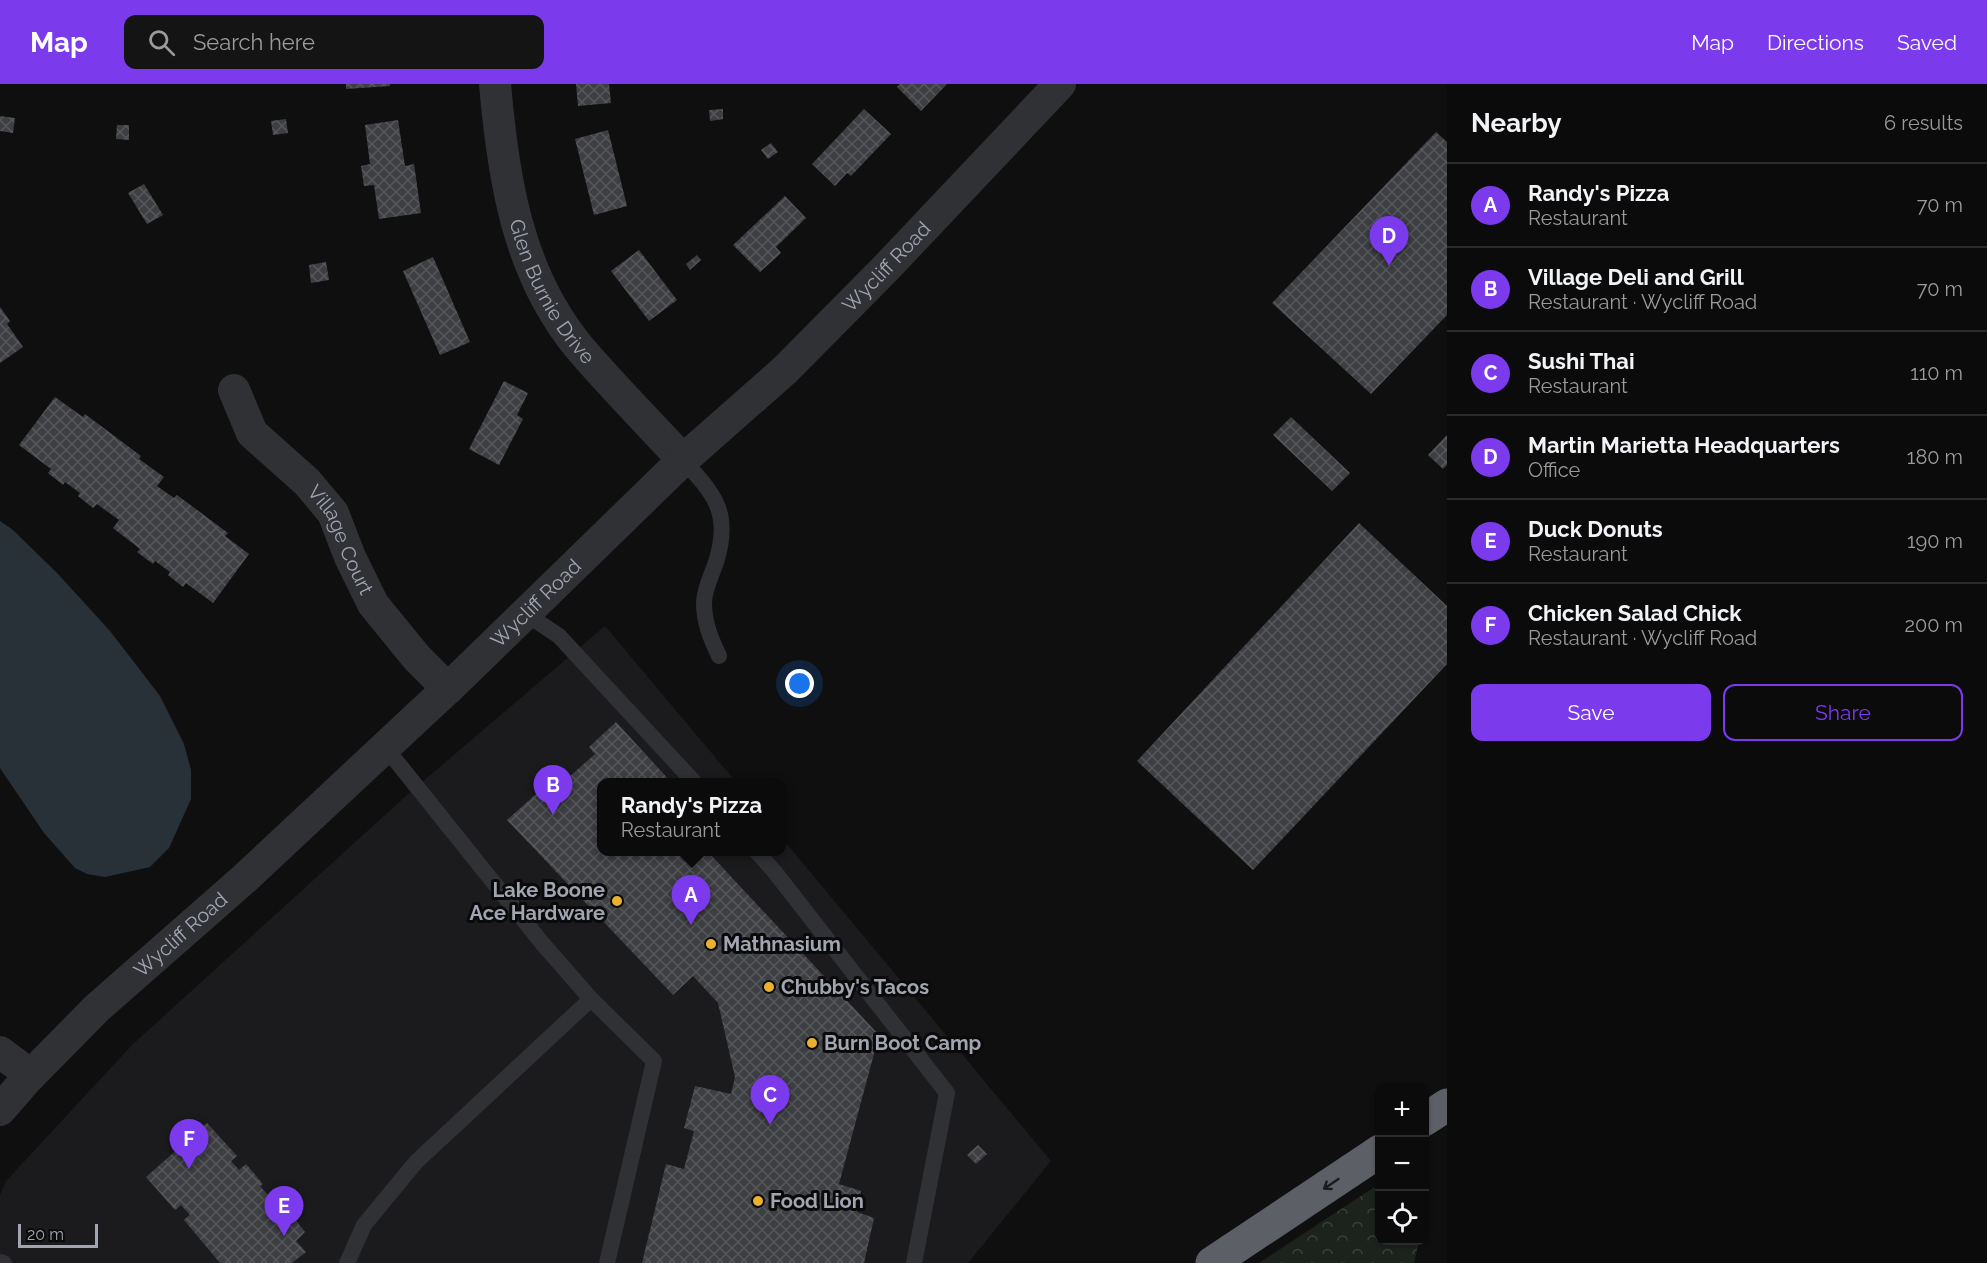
<!DOCTYPE html>
<meta charset="utf-8">
<style>
:root{--surface:#0b0b0c;--page:#141415;--text:#f1f3f6;--muted:#9a9b9d;--line:#2b2b2d;--accent:#7c3aed}
body{margin:0;font-family:Raleway,sans-serif;background:var(--page);color:var(--text)}
.controls{position:absolute;right:18px;bottom:18px;display:grid;overflow:hidden;border-radius:12px;box-shadow:0 2px 4px #0004}
.controls button{width:54px;height:54px;display:grid;place-items:center;padding:0;border:0;border-bottom:2px solid var(--line);background:var(--surface);color:var(--text);font:30px sans-serif}
.scale{position:absolute;left:18px;bottom:15px;width:80px;box-sizing:border-box;padding-left:6px;border:3px solid #a1a5b1;border-top:0;font-size:16px;line-height:21px;white-space:nowrap;color:#a1a5b1;-webkit-text-stroke:4px #0a0a0b;paint-order:stroke}
.you{position:absolute;left:800px;top:600px;width:21px;height:21px;margin:-15px;border:4px solid #fff;border-radius:50%;background:#1a73e8;box-shadow:0 0 0 9px #1a73e833}
.badge{display:grid;place-items:center;width:39px;height:39px;border-radius:50%;background:var(--accent);color:#fff;font-size:20px;font-weight:700}
.pin{position:absolute;translate:-50% -50px;filter:drop-shadow(0 2px 3px #0008)}
.pin::after{content:'';position:absolute;top:32px;width:21px;height:18px;background:inherit;clip-path:polygon(0 0,100% 0,50% 100%)}
.popup{position:absolute;left:597px;top:694px;width:189px;height:78px;box-sizing:border-box;display:grid;place-content:center;border-radius:12px;background:var(--surface);filter:drop-shadow(0 2px 4px #0005);font-size:20px;white-space:nowrap;color:var(--muted)}
.popup b{font-size:22px;color:var(--text)}
.popup::after{content:'';position:absolute;left:50%;top:100%;margin-left:-12px;border:12px solid transparent;border-top-color:var(--surface)}
.list{margin:0;padding:0;list-style:none}
h2{display:flex;justify-content:space-between;align-items:center;height:78px;margin:0;padding:0 24px;font-size:26px}
h2 small{font-size:20px;font-weight:400;color:var(--muted)}
.list li{display:grid;grid-template-columns:39px 1fr auto;gap:18px;align-items:center;box-sizing:border-box;height:84px;padding:0 24px;border-top:2px solid var(--line)}
.list b{display:block;font-size:22px;white-space:nowrap}
.list p{margin:0;font-size:20px;white-space:nowrap;color:var(--muted)}
.list em{font-size:20px;font-style:normal;color:var(--muted)}
.actions{display:flex;gap:12px;padding:18px 24px}
.actions a{flex:1;padding:14px 0;border:2px solid var(--accent);border-radius:12px;text-align:center;font-size:21px;color:var(--accent)}
.actions .main{background:var(--accent);color:#fff}
.icon{flex:none;width:33px;height:33px;fill:none;stroke:currentColor;stroke-width:2;stroke-linecap:round;stroke-linejoin:round}
.map{position:relative;flex:none;width:1447px;height:1179px;overflow:hidden}
header{display:flex;align-items:center;gap:36px;box-sizing:border-box;height:84px;padding:0 30px;background:var(--accent);color:#fff}
header strong{font-size:28px}
nav{display:flex;gap:33px;margin-inline-start:auto;font-size:21px}
.search{width:420px;height:54px;background:var(--page);display:flex;align-items:center;gap:15px;box-sizing:border-box;padding:0 21px;border-radius:12px;color:var(--muted);font-size:22px}
main{display:flex}
aside{flex:1;background:var(--surface)}
.map>svg:first-child{display:block}
</style>
<header>
<strong>Map</strong>
<div class="search"><svg class="icon" aria-label="search" viewBox="0 0 24 24"><circle cx="10" cy="10" r="6"/><path d="M15 15l6 6"/></svg>Search here</div>
<nav><a>Map</a><a>Directions</a><a>Saved</a></nav>
</header>
<main>
<div class="map">
<svg width="1447" height="1179" viewBox="0 0 1447 1179">
<defs>
<pattern id="forest-crowns" width="20" height="18" patternUnits="userSpaceOnUse" patternTransform="scale(1.5)"><rect width="20" height="18" fill="#1c231d"/><path d="M2 6a3 3 0 1 1 6 0M12 15a3 3 0 1 1 6 0" fill="none" stroke="#3a403b"/></pattern>
<pattern id="building-cross-hatch" width="8" height="8" patternUnits="userSpaceOnUse" patternTransform="scale(1.5)"><rect width="8" height="8" fill="#3e3f43"/><path d="M0 0l8 8M0 8l8-8" fill="none" stroke="#57585c"/></pattern>
</defs>
<rect width="100%" height="100%" fill="#0f0f10"/>
<polygon fill="#1b1b1d" points="605,542 736,698 601,698 601,768 781,768 781,753 1051,1077 968,1179 0,1179 0,1111 6,1097 132,961 407,711"/>
<polygon fill="url(#forest-crowns)" points="1379,1100 1380,1156 1419,1157 1414,1179 1259,1179"/>
<polygon fill="#293138" points="0,437 13,446 58,490 110,547 160,612 184,660 191,686 191,715 169,764 150,783 105,793 87,790 75,784 44,749 0,684"/>
<g fill="url(#building-cross-hatch)">
<polygon points="346,0 390,0 390,2 346,5"/>
<polygon points="576,0 609,0 611,19 578,22"/>
<polygon points="900,0 947,0 921,27 897,3"/>
<polygon points="723,25 723,35 710,37 709,26"/>
<polygon points="864,25 891,50 851,92 847,89 835,102 812,80"/>
<polygon points="0,32 15,34 13,49 0,47"/>
<polygon points="286,35 288,49 273,51 271,37"/>
<polygon points="398,36 405,82 414,80 421,129 379,135 374,101 364,102 361,82 370,80 365,41"/>
<polygon points="117,41 129,41 129,56 116,55"/>
<polygon points="608,46 627,122 594,131 575,55"/>
<polygon points="1436,48 1447,58 1447,231 1371,310 1272,219"/>
<polygon points="771,59 778,68 768,75 761,66"/>
<polygon points="144,100 163,131 147,140 128,109"/>
<polygon points="785,112 806,134 776,163 781,169 760,188 733,161"/>
<polygon points="639,166 677,216 649,237 611,187"/>
<polygon points="697,171 701,176 690,186 686,180"/>
<polygon points="433,173 470,258 440,271 403,187"/>
<polygon points="326,178 329,196 311,199 309,181"/>
<polygon points="0,223 10,237 7,240 23,263 0,279"/>
<polygon points="504,297 528,309 517,331 523,335 499,381 469,365"/>
<polygon points="55,313 83,333 85,330 141,372 139,375 164,393 157,402 174,414 177,411 228,449 225,452 249,470 213,519 186,499 183,503 168,491 170,488 155,477 153,480 137,468 140,465 113,444 119,436 97,420 93,424 78,412 80,409 65,398 63,401 48,389 51,385 19,361"/>
<polygon points="1291,333 1350,389 1332,407 1273,351"/>
<polygon points="1447,351 1447,381 1443,385 1428,371"/>
<polygon points="1359,439 1447,522 1447,580 1253,786 1137,677"/>
<polygon points="616,638 671,698 601,698 601,768 708,768 879,951 839,1100 861,1107 857,1128 874,1134 864,1179 642,1179 666,1080 684,1085 694,1047 684,1044 695,1002 731,1010 735,993 718,919 693,892 673,911 507,736 563,686 569,693 595,670 589,663"/>
<polygon points="207,1039 237,1072 231,1077 239,1086 246,1080 263,1100 260,1102 288,1134 291,1130 305,1148 296,1157 306,1168 292,1179 220,1179 184,1136 190,1131 181,1121 175,1126 146,1093"/>
<polygon points="978,1061 987,1070 976,1080 967,1071"/>
</g>
<g fill="none" stroke-linecap="round" stroke-linejoin="round">
<g stroke="#303135" stroke-width="16">
<path d="M683 376C713 409 731 427 717 475 713 489 704 504 704 519 704 539 711 555 719 572"/>
<polyline points="526,530 559,552 694,698"/>
<polyline points="757,768 774,787 947,1009 914,1179"/>
<polyline points="591,915 654,977 607,1179"/>
<polyline points="0,1178 4,1179"/>
<polyline points="347,1179 364,1141 416,1078 591,915 542,859 385,663"/>
</g>
<g stroke="#303135" stroke-width="32">
<path id="s1" d="M495 0C503 93 517 187 578 262 611 301 648 338 683 376"/>
<path id="s2" d="M234 306 252 349 307 398 333 429 350 473 373 520 417 574 448 605"/>
<polyline points="0,968 31,991"/>
<path id="s3" d="M0 1026 26 996 97 924 244 795 458 595 683 376 785 286 886 184 1060 0"/>
</g>
<g stroke="#5d5f66" stroke-width="33">
<polyline points="1424,1036 1447,1021"/>
<polyline points="1212,1179 1380,1067"/>
</g>
</g>
<defs><path id="oneway-shaft" d="M-6 0H5M1.5-3L5.5 0L1.5 3" fill="none" stroke-width="1.6" stroke-linecap="round" stroke-linejoin="round" transform="scale(1.5)"/></defs>
<use stroke="#1b1b1d" href="#oneway-shaft" transform="translate(1331 1100) rotate(146)"/>
<g fill="#eab12e" stroke="#0a0a0b" stroke-width="2">
<circle cx="617" cy="817" r="6"/>
<circle cx="711" cy="860" r="6"/>
<circle cx="769" cy="903" r="6"/>
<circle cx="812" cy="959" r="6"/>
<circle cx="758" cy="1117" r="6"/>
</g>
<g text-anchor="middle" dominant-baseline="central" stroke-width="6" stroke-linejoin="round" paint-order="stroke">
<g font-size="20" fill="#a1a5b1" stroke="#0a0a0b">
<text stroke="none"><textPath href="#s3" startOffset="1224">Wycliff Road</textPath></text>
<text stroke="none"><textPath href="#s1" startOffset="218">Glen Burnie Drive</textPath></text>
<text stroke="none"><textPath href="#s2" startOffset="188">Village Court</textPath></text>
<text stroke="none"><textPath href="#s3" startOffset="738">Wycliff Road</textPath></text>
<text stroke="none"><textPath href="#s3" startOffset="252">Wycliff Road</textPath></text>
</g>
<g font-size="20" font-weight="bold" fill="#a1a5b1" stroke="#0a0a0b" text-anchor="start">
<text x="605" y="806" text-anchor="end">Lake Boone<tspan x="605" dy="23">Ace Hardware</tspan></text>
<text x="723" y="860">Mathnasium</text>
<text x="781" y="903">Chubby's Tacos</text>
<text x="824" y="959">Burn Boot Camp</text>
<text x="770" y="1117">Food Lion</text>
</g>
</g>
</svg>
<div class="controls">
<button>+</button>
<button>−</button>
<button><svg class="icon" aria-label="locate" viewBox="0 0 24 24"><circle cx="12" cy="12" r="6"/><path d="M12 2v4M12 18v4M2 12h4M18 12h4"/></svg></button>
</div>
<div class="scale">20 m</div>
<div class="you"></div>
<div class="pin badge" style="left:691px;top:841px">A</div>
<div class="popup"><b>Randy's Pizza</b>Restaurant</div>
<div class="pin badge" style="left:553px;top:731px">B</div>
<div class="pin badge" style="left:770px;top:1041px">C</div>
<div class="pin badge" style="left:1389px;top:182px">D</div>
<div class="pin badge" style="left:284px;top:1152px">E</div>
<div class="pin badge" style="left:189px;top:1085px">F</div>
</div>
<aside>
<h2>Nearby<small>6 results</small></h2>
<ul class="list">
<li><span class="badge">A</span><div><b>Randy's Pizza</b><p>Restaurant</p></div><em>70 m</em></li>
<li><span class="badge">B</span><div><b>Village Deli and Grill</b><p>Restaurant · Wycliff Road</p></div><em>70 m</em></li>
<li><span class="badge">C</span><div><b>Sushi Thai</b><p>Restaurant</p></div><em>110 m</em></li>
<li><span class="badge">D</span><div><b>Martin Marietta Headquarters</b><p>Office</p></div><em>180 m</em></li>
<li><span class="badge">E</span><div><b>Duck Donuts</b><p>Restaurant</p></div><em>190 m</em></li>
<li><span class="badge">F</span><div><b>Chicken Salad Chick</b><p>Restaurant · Wycliff Road</p></div><em>200 m</em></li>
</ul>
<div class="actions"><a class="main">Save</a><a>Share</a></div>
</aside>
</main>
